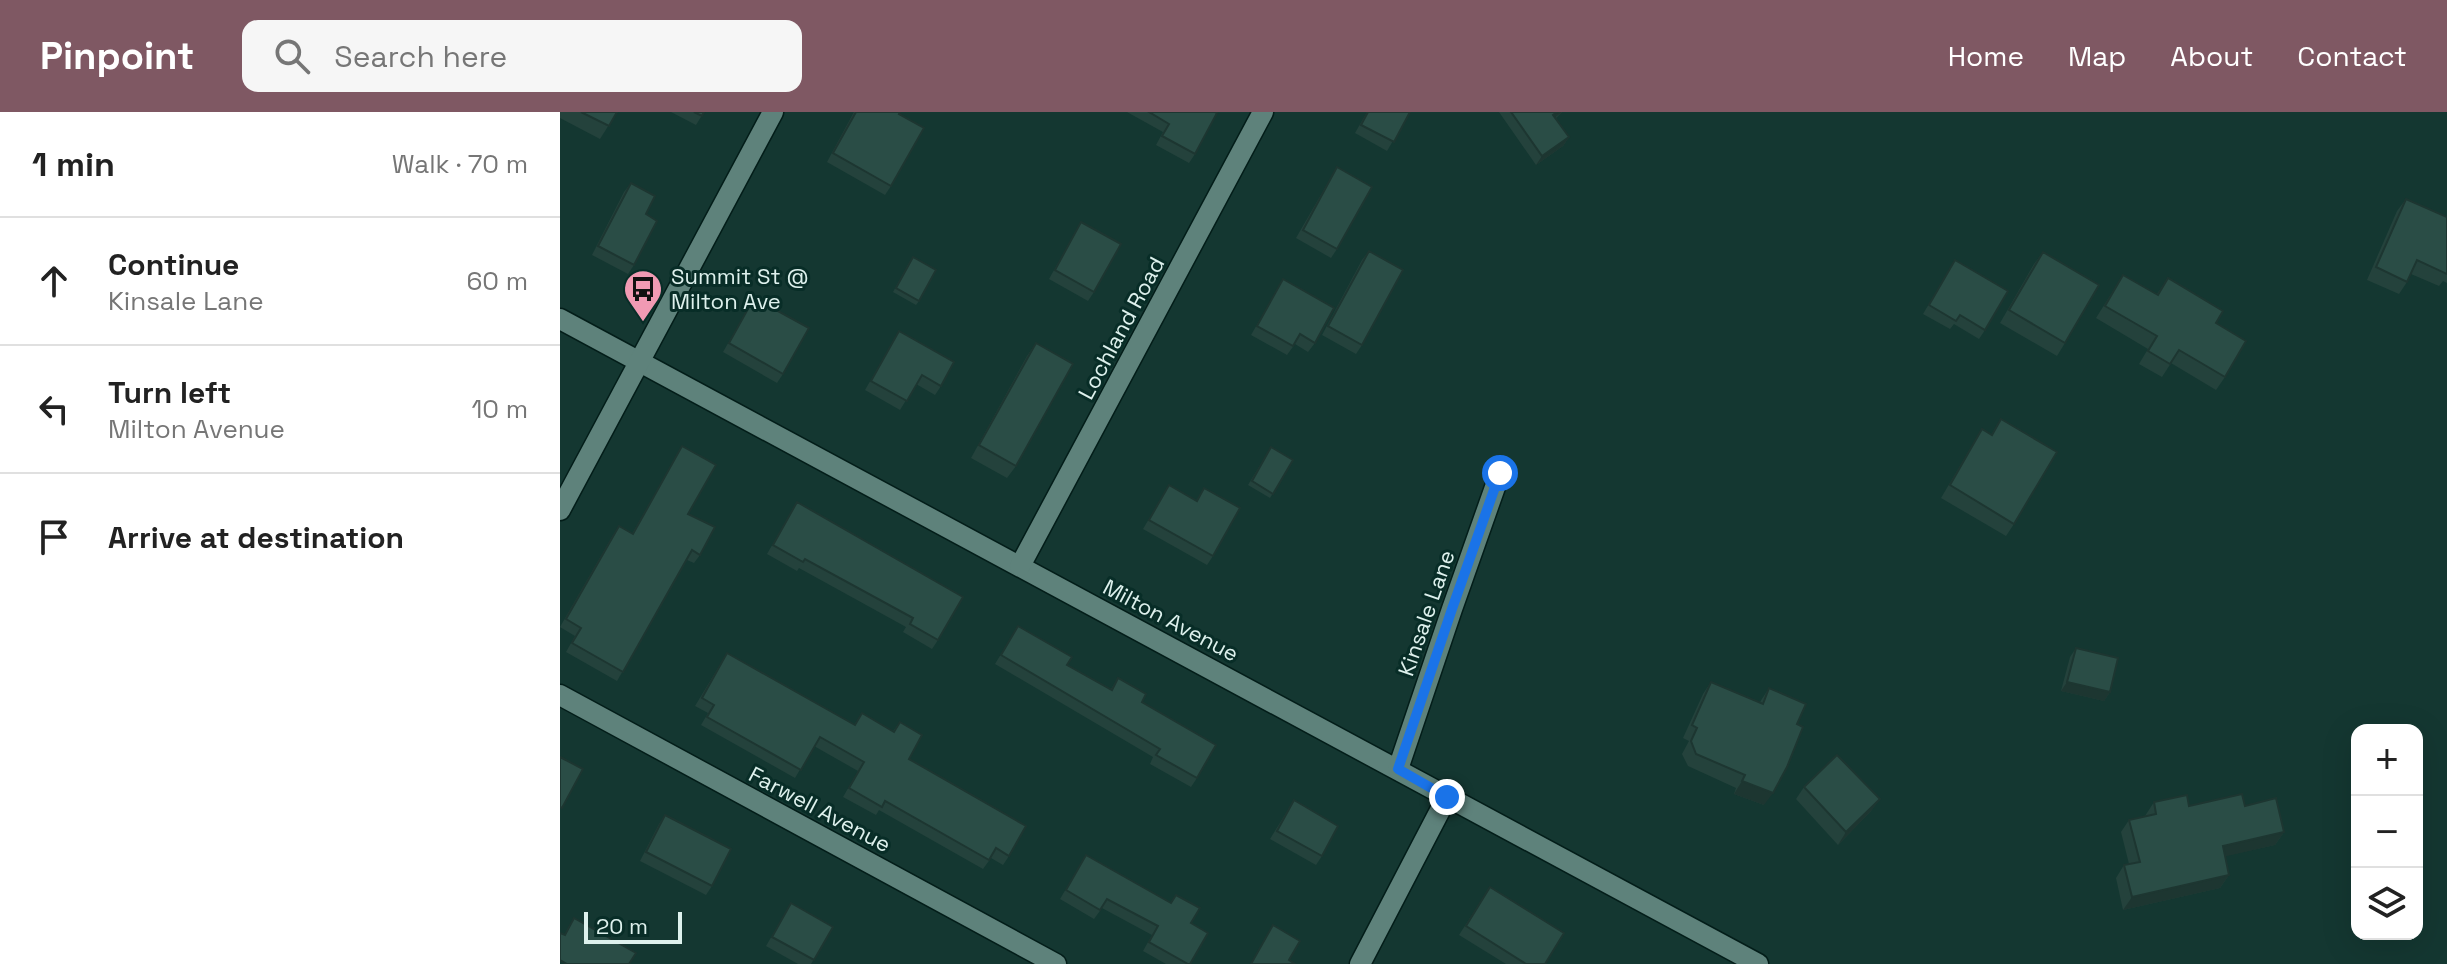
<!DOCTYPE html>
<meta charset="utf-8">
<style>
:root{--surface:#fff;--page:#f6f6f6;--text:#222;--muted:#767676;--line:#e0e0e0;--accent:#7f5863}
body{margin:0;font-family:"Space Grotesk",sans-serif;background:var(--page);color:var(--text)}
.controls{position:absolute;right:24px;bottom:24px;display:grid;overflow:hidden;border-radius:16px;box-shadow:0 8px 32px #0002}
.controls button{width:72px;height:72px;display:grid;place-items:center;padding:0;border:0;border-bottom:2px solid var(--line);background:var(--surface);color:var(--text);font:40px sans-serif}
.scale{position:absolute;left:24px;bottom:20px;width:98px;box-sizing:border-box;padding-left:8px;border:4px solid #def1ed;border-top:0;font-size:22px;line-height:28px;white-space:nowrap;color:#def1ed;-webkit-text-stroke:6px #082d27;paint-order:stroke}
.stop{position:absolute;width:24px;height:24px;margin:-18px;border:6px solid #1a73e8;border-radius:50%;background:#fff}
.stop.end{background:#1a73e8;border-color:#fff;box-shadow:0 2px 8px #0008}
.list{margin:0;padding:0;list-style:none}
h2{display:flex;justify-content:space-between;align-items:center;height:104px;margin:0;padding:0 32px;font-size:34px}
h2 small{font-size:26px;font-weight:400;color:var(--muted)}
.list li{display:grid;grid-template-columns:52px 1fr auto;gap:24px;align-items:center;box-sizing:border-box;height:128px;padding:0 32px;border-top:2px solid var(--line)}
.list b{display:block;font-size:30px;white-space:nowrap}
.list p{margin:0;font-size:26px;white-space:nowrap;color:var(--muted)}
.list em{font-size:26px;font-style:normal;color:var(--muted)}
.icon{flex:none;width:44px;height:44px;fill:none;stroke:currentColor;stroke-width:2;stroke-linecap:round;stroke-linejoin:round}
.map{position:relative;flex:none;width:1887px;height:852px;overflow:hidden}
header{display:flex;align-items:center;gap:48px;box-sizing:border-box;height:112px;padding:0 40px;background:var(--accent);color:#fff}
header strong{font-size:38px}
nav{display:flex;gap:44px;margin-inline-start:auto;font-size:28px}
.search{width:560px;height:72px;background:var(--page);display:flex;align-items:center;gap:20px;box-sizing:border-box;padding:0 28px;border-radius:16px;color:var(--muted);font-size:30px}
main{display:flex}
aside{flex:1;background:var(--surface)}
.map>svg:first-child{display:block}
</style>
<header>
<strong>Pinpoint</strong>
<div class="search"><svg class="icon" aria-label="search" viewBox="0 0 24 24"><circle cx="10" cy="10" r="6"/><path d="M15 15l6 6"/></svg>Search here</div>
<nav><a>Home</a><a>Map</a><a>About</a><a>Contact</a></nav>
</header>
<main>
<aside>
<h2>1 min<small>Walk · 70 m</small></h2>
<ul class="list">
<li><svg class="icon" aria-label="ahead" viewBox="0 0 24 24"><path d="M12 20V5M6 11l6-6 6 6"/></svg><div><b>Continue</b><p>Kinsale Lane</p></div><em>60 m</em></li>
<li><svg class="icon" aria-label="left" viewBox="0 0 24 24"><path d="M17 20v-9H6M10 6l-5 5 5 5"/></svg><div><b>Turn left</b><p>Milton Avenue</p></div><em>10 m</em></li>
<li><svg class="icon" aria-label="arrive" viewBox="0 0 24 24"><path d="M6 21V4h12l-3 4 3 4H6"/></svg><div><b>Arrive at destination</b></div></li>
</ul>
</aside>
<div class="map">
<svg width="1887" height="852" viewBox="0 0 1887 852">
<rect width="100%" height="100%" fill="#143731"/>
<g fill="none" stroke-linecap="round" stroke-linejoin="round">
<defs>
<g id="street">
<polyline points="0,207 1198,852"/>
<polyline points="0,398 213,0"/>
<polyline points="460,454 703,0"/>
<polyline points="0,583 496,852"/>
<polyline points="838,657 892,497 940,361"/>
<polyline points="800,852 887,685"/>
</g>
</defs>
<use href="#street" stroke="#031d19" stroke-width="23"/>
<use href="#street" stroke="#5e827b" stroke-width="20"/>
</g>
<g fill="#24423c">
<polygon points="0,0 57,0 40,27 0,6"/>
<polygon points="111,0 144,0 136,13"/>
<polygon points="294,0 340,0 331,74 325,83 267,50"/>
<polygon points="567,0 655,0 635,42 629,51 596,33 603,20"/>
<polygon points="807,0 850,0 827,39 795,21"/>
<polygon points="939,0 1002,0 996,6 1009,25 1003,34 976,53"/>
<polygon points="777,55 777,137 771,146 736,126"/>
<polygon points="71,71 74,153 68,162 32,143 64,80"/>
<polygon points="1846,87 1887,105 1887,171 1883,169 1879,174 1851,162 1847,170 1839,182 1807,168 1837,99"/>
<polygon points="521,110 534,180 528,189 489,167"/>
<polygon points="809,139 802,233 796,242 762,223 802,148"/>
<polygon points="1483,140 1505,231 1497,244 1440,211 1474,152"/>
<polygon points="1395,148 1425,218 1419,227 1394,212 1390,217 1363,202"/>
<polygon points="350,149 359,189 356,193 333,180"/>
<polygon points="1563,163 1597,182 1608,166 1656,211 1665,265 1656,278 1611,251 1602,265 1579,252 1588,237 1536,206"/>
<polygon points="723,167 755,231 748,240 735,232 727,243 691,223"/>
<polygon points="194,186 223,262 217,271 163,240"/>
<polygon points="339,219 381,274 375,283 356,272 340,298 305,278"/>
<polygon points="476,231 456,354 447,366 411,346 467,244"/>
<polygon points="1441,307 1454,412 1446,424 1381,386 1414,330 1422,317 1431,323"/>
<polygon points="122,334 128,402 140,443 134,451 127,448 57,569 6,540 15,524 0,515 53,423 59,414 72,422"/>
<polygon points="711,335 733,348 710,386 688,373"/>
<polygon points="609,373 636,389 644,376 653,444 647,453 583,417"/>
<polygon points="237,390 378,528 372,537 343,520 346,515 239,456 237,459 207,442"/>
<polygon points="458,514 507,553 551,577 558,566 582,590 637,666 631,675 590,652 593,645 435,552"/>
<polygon points="1516,536 1550,580 1544,589 1501,579 1510,545"/>
<polygon points="167,541 294,613 302,601 333,619 340,610 349,647 449,744 443,753 431,746 423,757 319,698 316,703 283,685 298,659 254,634 235,666 141,613 148,601 135,594"/>
<polygon points="1151,570 1200,590 1209,576 1204,693 1174,682 1176,676 1128,654 1122,642 1129,629 1123,626 1143,582"/>
<polygon points="1244,675 1320,687 1311,699 1278,733 1236,687"/>
<polygon points="734,688 762,744 756,753 710,727"/>
<polygon points="1594,690 1629,694 1685,694 1724,720 1715,733 1665,744 1669,763 1660,776 1563,798 1556,766 1564,753 1569,752 1561,720 1569,708 1585,704"/>
<polygon points="105,703 152,774 146,783 80,749 99,712"/>
<polygon points="526,743 610,791 616,783 631,811 630,852 606,852 583,839 592,823 542,796 534,807 500,787"/>
<polygon points="924,784 985,852 946,852 899,823"/>
<polygon points="231,791 273,815 251,852 238,852 206,834"/>
</g>
<g fill="#1d3631">
<polygon points="997,0 1002,0 987,12 993,3"/>
<polygon points="1009,25 1003,34 976,53 982,44"/>
<polygon points="1507,570 1550,580 1544,589 1501,579"/>
<polygon points="1182,669 1213,681 1204,693 1174,682"/>
<polygon points="1320,687 1311,699 1278,733 1286,720"/>
<polygon points="1724,720 1715,733 1654,747 1663,734"/>
<polygon points="1669,763 1660,776 1563,798 1572,785"/>
</g>
<g fill="#2a4d46" stroke="#1d3631" stroke-width="2">
<polygon points="21,0 57,0 49,14"/>
<polygon points="134,0 144,0 142,4"/>
<polygon points="296,0 340,0 339,2 364,16 331,74 273,41"/>
<polygon points="589,0 655,0 657,1 635,42 602,24 609,12"/>
<polygon points="808,0 850,0 834,30 801,13"/>
<polygon points="951,0 997,0 993,3 1009,25 982,44"/>
<polygon points="777,55 812,75 777,137 743,118"/>
<polygon points="71,71 95,84 86,102 97,109 74,153 38,134"/>
<polygon points="1846,87 1887,105 1887,162 1857,148 1847,170 1816,155"/>
<polygon points="521,110 561,132 534,180 495,158"/>
<polygon points="809,139 843,158 802,233 768,214"/>
<polygon points="1483,140 1539,173 1505,231 1449,198"/>
<polygon points="353,145 376,158 359,189 336,176"/>
<polygon points="1395,148 1448,179 1425,218 1400,203 1396,209 1369,193"/>
<polygon points="1563,163 1598,183 1608,166 1663,199 1656,211 1686,229 1665,265 1619,238 1610,252 1588,239 1597,224 1545,194"/>
<polygon points="723,167 774,196 755,231 740,222 733,234 697,214"/>
<polygon points="194,186 249,216 223,262 169,231"/>
<polygon points="339,219 394,250 381,274 362,263 347,289 311,269"/>
<polygon points="476,231 513,252 456,354 419,333"/>
<polygon points="1441,307 1497,340 1454,412 1390,373 1422,317 1432,323"/>
<polygon points="122,334 156,353 128,402 155,415 140,443 132,438 63,560 12,531 21,516 6,507 59,414 73,422"/>
<polygon points="711,335 733,348 713,382 692,369"/>
<polygon points="609,373 637,389 644,376 680,396 653,444 589,408"/>
<polygon points="237,390 403,485 378,528 350,512 353,506 245,447 243,450 213,433"/>
<polygon points="458,514 512,545 507,553 552,578 558,566 586,582 582,590 656,633 637,666 596,643 600,637 441,543"/>
<polygon points="1516,536 1558,546 1550,580 1507,570"/>
<polygon points="167,541 295,613 302,601 334,620 340,610 362,623 349,647 466,714 449,744 436,736 429,748 325,689 322,695 289,676 304,650 260,625 241,658 147,605 154,593 142,586"/>
<polygon points="1151,570 1203,592 1209,576 1246,592 1237,612 1243,615 1227,655 1213,681 1182,669 1185,663 1136,642 1131,629 1137,616 1132,613"/>
<polygon points="1277,643 1320,687 1286,720 1244,675"/>
<polygon points="0,645 23,657 2,696 0,695"/>
<polygon points="1682,682 1685,694 1716,686 1724,720 1663,734 1669,763 1572,785 1564,753 1580,750 1569,708 1596,702 1594,690 1627,683 1629,694"/>
<polygon points="734,688 778,714 762,744 717,719"/>
<polygon points="105,703 171,737 152,774 86,740"/>
<polygon points="526,743 611,791 616,783 640,796 631,811 648,821 630,852 628,852 589,830 598,814 547,787 540,798 506,778"/>
<polygon points="930,775 1004,821 985,852 966,852 906,814"/>
<polygon points="231,791 273,815 254,848 212,825"/>
<polygon points="14,806 76,841 69,852 7,852 0,848 0,821 5,823"/>
<polygon points="713,813 740,829 729,848 735,852 691,852"/>
</g>
<g fill="none" stroke-linecap="round" stroke-linejoin="round">
<polyline stroke="#1a73e8" stroke-width="10" points="887,685 838,657 892,497 940,361"/>
</g>
<defs>
<symbol id="bus-pin" viewBox="-11 -11 22 30"><path d="M0 17L-7.5 6A9.5 9.5 0 1 1 7.5 6Z" fill="#f19ab3" stroke="#082d27"/><path d="M-5-6H5V4H4V6H2V4H-2V6H-4V4H-5ZM-3.5-4V0h7V-4ZM-3.5 1.2v1.5H-2V1.2ZM2 1.2v1.5H3.5V1.2Z" fill="#111"/></symbol>
</defs>
<g fill-rule="evenodd">
<use href="#bus-pin" x="61" y="155" width="44" height="60"/>
</g>
<g text-anchor="middle" dominant-baseline="central" stroke-width="6" stroke-linejoin="round" paint-order="stroke">
<g font-size="22" fill="#def1ed" stroke="#082d27" text-anchor="start">
<text x="111" y="164">Summit St @<tspan x="111" dy="25">Milton Ave</tspan></text>
</g>
<g font-size="22" fill="#def1ed" stroke="#082d27">
<text transform="translate(561 216) rotate(-62)">Lochland Road</text>
<text transform="translate(866 501) rotate(-71)">Kinsale Lane</text>
<text transform="translate(611 508) rotate(28)">Milton Avenue</text>
<text transform="translate(260 697) rotate(28)">Farwell Avenue</text>
</g>
</g>
</svg>
<div class="controls">
<button>+</button>
<button>−</button>
<button><svg class="icon" aria-label="layers" viewBox="0 0 24 24"><path d="M12 4l9 5-9 5-9-5zM3 14l9 5 9-5"/></svg></button>
</div>
<div class="scale">20 m</div>
<div class="stop" style="left:940px;top:361px"></div>
<div class="stop end" style="left:887px;top:685px"></div>
</div>
</main>
